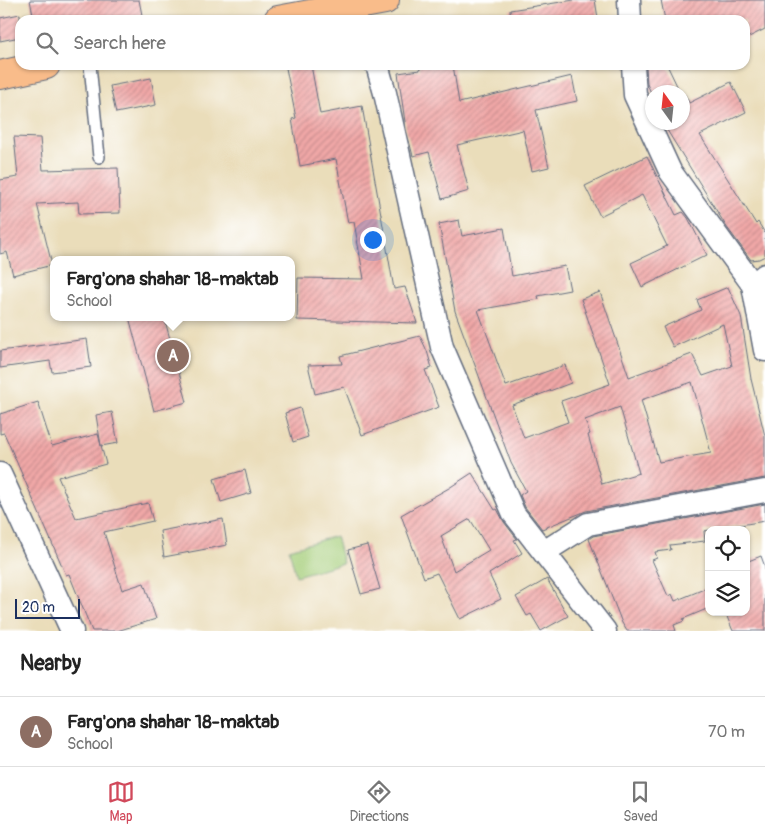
<!DOCTYPE html>
<style>
:root{--surface:#fff;--page:#f6f6f6;--text:#222;--muted:#767676;--line:#e0e0e0;--accent:#d1495b}
body{margin:0;font-family:Pangolin,sans-serif;background:var(--page);color:var(--text)}
.controls{position:absolute;right:15px;bottom:15px;display:grid;overflow:hidden;border-radius:10px;box-shadow:0 1px 4px #0004}
.controls button{width:45px;height:45px;display:grid;place-items:center;padding:0;border:0;border-bottom:1px solid var(--line);background:var(--surface);color:var(--text);font:25px sans-serif}
.compass{position:absolute;left:645px;top:85px;width:45px;height:45px;border-radius:50%;background:var(--surface);box-shadow:0 1px 4px #0004;rotate:345deg}
.scale{position:absolute;left:15px;bottom:12px;width:65px;box-sizing:border-box;padding-left:5px;border:2px solid #1b2f5e;border-top:0;font-size:14px;line-height:18px;white-space:nowrap;color:#1b2f5e;-webkit-text-stroke:4px #fff;paint-order:stroke}
.you{position:absolute;left:372px;top:239px;width:18px;height:18px;margin:-12px;border:4px solid #fff;border-radius:50%;background:#1a73e8;box-shadow:0 0 0 8px #1a73e833}
.badge{display:grid;place-items:center;width:32px;height:32px;border-radius:50%;background:var(--accent);color:#fff;font-size:16px;font-weight:700}
.pin{position:absolute;translate:-50% -50%;border:2px solid #fff;box-shadow:0 1px 5px #0006}
.popup{position:absolute;left:50px;top:256px;width:245px;height:65px;box-sizing:border-box;display:grid;place-content:center;border-radius:10px;background:var(--surface);filter:drop-shadow(0 1px 4px #0005);font-size:16px;white-space:nowrap;color:var(--muted)}
.popup b{font-size:19px;color:var(--text)}
.popup::after{content:'';position:absolute;left:50%;top:100%;margin-left:-10px;border:10px solid transparent;border-top-color:var(--surface)}
.list{margin:0;padding:0;list-style:none}
h2{display:flex;justify-content:space-between;align-items:center;height:65px;margin:0;padding:0 20px;font-size:21px}
h2 small{font-size:16px;font-weight:400;color:var(--muted)}
.list li{display:grid;grid-template-columns:32px 1fr auto;gap:15px;align-items:center;box-sizing:border-box;height:70px;padding:0 20px;border-top:1px solid var(--line)}
.list b{display:block;font-size:19px;white-space:nowrap}
.list p{margin:0;font-size:16px;white-space:nowrap;color:var(--muted)}
.list em{font-size:16px;font-style:normal;color:var(--muted)}
.icon{flex:none;width:28px;height:28px;fill:none;stroke:currentColor;stroke-width:2;stroke-linecap:round;stroke-linejoin:round}
.map{position:relative;flex:none;width:765px;height:631px;overflow:hidden}
.search{position:absolute;background:var(--surface);box-shadow:0 1px 4px #0004;left:15px;right:15px;top:15px;height:55px;display:flex;align-items:center;gap:12px;box-sizing:border-box;padding:0 18px;border-radius:15px;color:var(--muted);font-size:19px}
.sheet{height:135px;background:var(--surface)}
nav{display:flex;justify-content:space-around;align-items:center;box-sizing:border-box;height:70px;border-top:1px solid var(--line);background:var(--surface);font-size:14px;color:var(--muted)}
nav a{display:grid;justify-items:center;gap:2px}
nav .on{color:var(--accent)}
.map>svg:first-child{display:block}
</style>
<div class="map">
<svg width="765" height="631" viewBox="0 0 765 631">
<defs>
<pattern id="building-hatch" width="6" height="6" patternUnits="userSpaceOnUse" patternTransform="scale(1.25)"><rect width="6" height="6" fill="#f1a8a7"/><path d="M-1 1l2-2M0 6l6-6M5 7l2-2" fill="none" stroke="#c2898b"/></pattern>
</defs>
<rect width="100%" height="100%" fill="#fff"/>
<filter id="ink" filterUnits="userSpaceOnUse"><feTurbulence type="fractalNoise" baseFrequency=".02" numOctaves="2"/><feDisplacementMap in="SourceGraphic" scale="10" xChannelSelector="R" yChannelSelector="G"/><feConvolveMatrix kernelMatrix="1 2 1 2 8 2 1 2 1" color-interpolation-filters="sRGB"/></filter>
<filter id="wash" filterUnits="userSpaceOnUse"><feTurbulence type="fractalNoise" baseFrequency=".0096" numOctaves="4" result="noise"/><feDisplacementMap in="SourceGraphic" scale="20" xChannelSelector="R" yChannelSelector="G"/><feGaussianBlur stdDeviation="1.12" result="paint"/><feColorMatrix in="noise" values="0 0 0 0 0 0 0 0 0 0 0 0 0 0 0 0 0 1.4 0 .05"/><feComposite in="paint" operator="in"/></filter>
<g filter="url(#wash)">
<rect width="100%" height="100%" fill="#eaddba"/>
<polygon fill="#a4cd78" stroke="#607e6b" points="336,536 343,563 296,576 289,549"/>
<g id="blocks">
<g fill="url(#building-hatch)" fill-rule="evenodd">
<polygon points="30,0 139,0 142,15 114,20 34,20"/>
<polygon points="574,0 595,0 598,18 582,20 511,20 510,10"/>
<polygon points="661,0 765,0 765,29 745,39 745,20 665,20"/>
<polygon points="20,14 20,37 0,41 0,18"/>
<polygon points="302,65 311,65 320,114 362,106 394,289 405,287 417,323 297,320 298,278 364,279 354,222 348,223 336,159 300,166 292,119 296,118 286,68"/>
<polygon points="419,65 453,65 459,103 572,76 577,101 536,110 549,167 532,171 523,130 457,145 469,191 442,199 429,152 413,156 406,129 398,73 420,70"/>
<polygon points="646,65 667,65 680,92 652,92 652,95 647,84"/>
<polygon points="151,78 156,105 116,113 110,86"/>
<polygon points="731,82 746,112 700,135 756,224 758,222 765,233 765,256 759,259 751,260 726,226 662,122 682,122 682,97 685,95 689,103"/>
<polygon points="14,137 40,138 43,170 118,168 120,213 79,214 78,202 37,204 52,265 13,275 7,252 0,254 0,180 18,177"/>
<polygon points="647,156 676,215 683,212 688,218 707,255 642,287 631,263 667,246 642,195 600,216 585,186"/>
<path d="M459 220 462 236 504 228 512 276 565 266 570 290 538 296 539 299 478 310 506 386 565 365 571 383 512 405 524 438 568 422 561 401 610 384 581 299 600 292 629 377 692 354 703 376 732 366 723 324 673 347 663 327 701 310 697 300 728 287 741 316 751 379 765 436V478L586 511 542 529 525 507 520 495 526 491 511 463 455 311 439 224ZM692 382 711 453 659 462 641 400ZM620 407 639 473 602 484 588 435 590 434 585 420Z"/>
<polygon points="129,317 164,317 187,402 154,411"/>
<polygon points="420,336 427,351 432,368 425,370 439,407 362,435 344,387 315,394 308,365 342,364 340,356"/>
<polygon points="87,339 91,367 52,372 50,361 0,368 0,351"/>
<polygon points="38,402 52,446 98,434 106,464 58,477 76,518 148,503 153,521 104,532 122,590 144,583 156,619 117,631 92,631 69,574 66,575 4,433 0,434 0,414"/>
<polygon points="300,408 308,437 293,442 285,413"/>
<polygon points="112,412 118,443 101,446 96,415"/>
<polygon points="245,470 251,493 221,502 214,479"/>
<path d="M472 473 495 510 497 509 504 522 517 539 514 540 522 553 489 574 501 599 460 619 437 573 424 578 401 515 449 488ZM470 519 489 550 454 571 441 536Z"/>
<polygon points="765,504 765,521 709,530 704,531 705,541 670,545 671,550 655,552 657,558 652,560 668,596 672,594 675,601 709,587 709,608 683,619 684,621 674,625 676,631 627,631 622,623 589,539 593,536"/>
<polygon points="223,519 227,545 164,557 160,531"/>
<polygon points="367,545 380,589 361,594 348,550"/>
<polygon points="761,556 765,567 765,631 733,631 725,612 746,612 746,562"/>
<polygon points="547,579 568,616 541,631 531,614 527,616 516,597"/>
</g>
</g>
</g>
<g filter="url(#ink)">
<use href="#blocks" fill-opacity="0" stroke="#636c7e" stroke-width="1"/>
<g fill="none" stroke-linecap="round" stroke-linejoin="round">
<defs>
<polyline id="lane" points="90,65 99,157"/>
<g id="street">
<polyline points="629,0 630,20"/>
<polyline points="377,65 385,93 442,347 514,514 605,631"/>
<polyline points="633,65 635,95 670,171 753,285 765,275"/>
<polyline points="753,285 765,350"/>
<polyline points="0,474 72,631"/>
<polyline points="544,552 588,524 765,491"/>
</g>
<g id="primary">
<polyline points="278,20 385,0"/>
<polyline points="0,75 46,65"/>
</g>
</defs>
<use href="#lane" stroke="#636c7e" stroke-width="14"/>
<use href="#street" stroke="#636c7e" stroke-width="25"/>
<use href="#primary" stroke="#636c7e" stroke-width="30"/>
<use href="#lane" stroke="#fff" stroke-width="11"/>
<use href="#street" stroke="#fff" stroke-width="22"/>
<use href="#primary" stroke="#f9bc8a" stroke-width="28"/>
</g>
</g>
</svg>
<div class="controls">
<button><svg class="icon" aria-label="locate" viewBox="0 0 24 24"><circle cx="12" cy="12" r="6"/><path d="M12 2v4M12 18v4M2 12h4M18 12h4"/></svg></button>
<button><svg class="icon" aria-label="layers" viewBox="0 0 24 24"><path d="M12 4l9 5-9 5-9-5zM3 14l9 5 9-5"/></svg></button>
</div>
<svg class="compass" viewBox="-18 -18 36 36"><path d="M0-13l5 13h-10z" fill="#e53935"/><path d="M0 13l5-13h-10z" fill="#767676"/></svg>
<div class="scale">20 m</div>
<div class="you"></div>
<div class="pin badge" style="left:173px;top:356px;background:#8d6e63">A</div>
<div class="popup"><b>Farg'ona shahar 18-maktab</b>School</div>
<div class="search"><svg class="icon" aria-label="search" viewBox="0 0 24 24"><circle cx="10" cy="10" r="6"/><path d="M15 15l6 6"/></svg>Search here</div>
</div>
<section class="sheet">
<h2>Nearby<small></small></h2>
<ul class="list">
<li><span class="badge" style="background:#8d6e63">A</span><div><b>Farg'ona shahar 18-maktab</b><p>School</p></div><em>70 m</em></li>
</ul>
</section>
<nav>
<a class="on"><svg class="icon" aria-label="map" viewBox="0 0 24 24"><path d="M3 6l6-2 6 2 6-2v14l-6 2-6-2-6 2zM9 4v14M15 6v14"/></svg>Map</a>
<a><svg class="icon" aria-label="directions" viewBox="0 0 24 24"><path d="M12 3l9 9-9 9-9-9zM9 14v-3h6M13 9l2 2-2 2"/></svg>Directions</a>
<a><svg class="icon" aria-label="saved" viewBox="0 0 24 24"><path d="M7 4h10v16l-5-4-5 4z"/></svg>Saved</a>
</nav>
